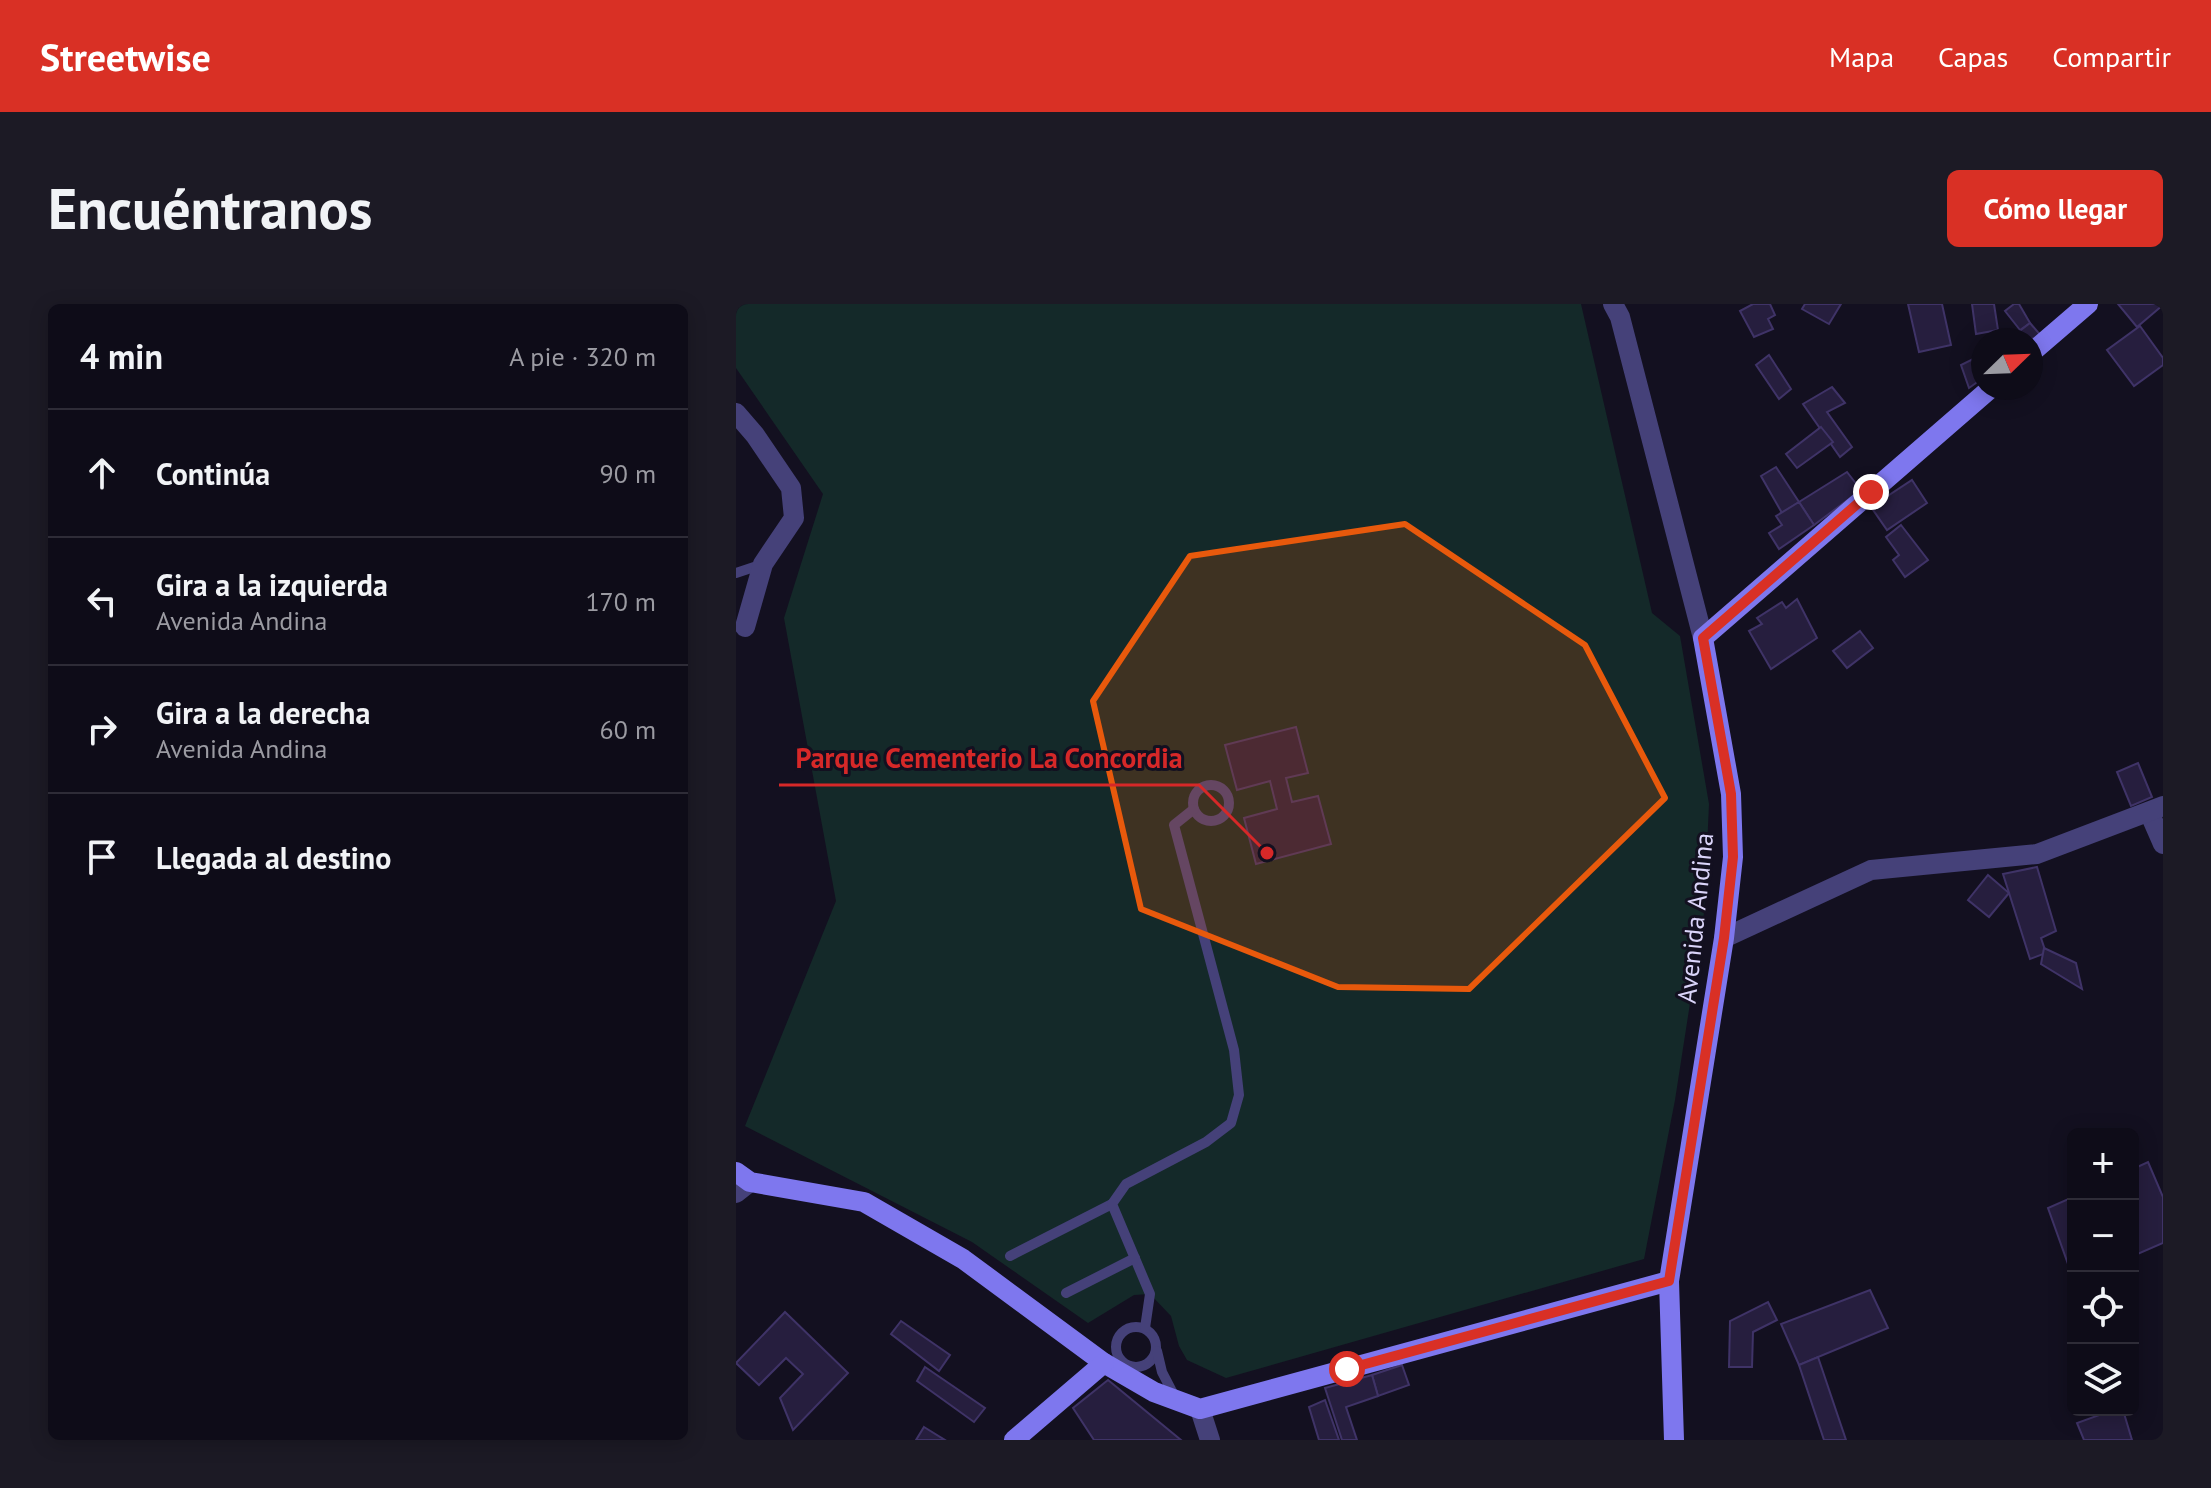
<!DOCTYPE html>
<html lang="es">
<meta charset="utf-8">
<style>
:root{--surface:#0e0c18;--page:#1c1a25;--text:#f1f3f6;--muted:#9b9ba2;--line:#2e2c37;--accent:#d93025}
body{margin:0;font-family:"PT Sans",sans-serif;background:var(--page);color:var(--text)}
.controls{position:absolute;right:24px;bottom:24px;display:grid;overflow:hidden;border-radius:12px;box-shadow:0 4px 20px #0003}
.controls button{width:72px;height:72px;display:grid;place-items:center;padding:0;border:0;border-bottom:2px solid var(--line);background:var(--surface);color:var(--text);font:40px sans-serif}
.compass{position:absolute;left:1235px;top:24px;width:72px;height:72px;border-radius:50%;background:var(--surface);box-shadow:0 4px 20px #0003;rotate:67deg}
.stop{position:absolute;width:24px;height:24px;margin:-18px;border:6px solid #d93025;border-radius:50%;background:#fff}
.stop.end{background:#d93025;border-color:#fff;box-shadow:0 2px 8px #0008}
.list{margin:0;padding:0;list-style:none}
h2{display:flex;justify-content:space-between;align-items:center;height:104px;margin:0;padding:0 32px;font-size:34px}
h2 small{font-size:26px;font-weight:400;color:var(--muted)}
.list li{display:grid;grid-template-columns:52px 1fr auto;gap:24px;align-items:center;box-sizing:border-box;height:128px;padding:0 32px;border-top:2px solid var(--line)}
.list b{display:block;font-size:30px;white-space:nowrap}
.list p{margin:0;font-size:26px;white-space:nowrap;color:var(--muted)}
.list em{font-size:26px;font-style:normal;color:var(--muted)}
.icon{flex:none;width:44px;height:44px;fill:none;stroke:currentColor;stroke-width:2;stroke-linecap:round;stroke-linejoin:round}
.map{position:relative;flex:none;width:1427px;height:1136px;overflow:hidden;border-radius:12px}
header{display:flex;align-items:center;gap:48px;box-sizing:border-box;height:112px;padding:0 40px;background:var(--accent);color:#fff}
header strong{font-size:38px}
nav{display:flex;gap:44px;margin-inline-start:auto;font-size:28px}
.intro{display:flex;align-items:center;justify-content:space-between;box-sizing:border-box;height:192px;padding:0 48px}
h1{margin:0;font-size:56px}
.button{padding:20px 36px;border-radius:12px;background:var(--accent);color:#fff;font-size:28px;font-weight:700}
main{display:flex;gap:48px;padding:0 48px}
aside{flex:1;background:var(--surface);border-radius:12px;box-shadow:0 4px 20px #0003}
.map>svg:first-child{display:block}
</style>
<header>
<strong>Streetwise</strong>
<nav><a>Mapa</a><a>Capas</a><a>Compartir</a></nav>
</header>
<div class="intro"><h1>Encuéntranos</h1><a class="button">Cómo llegar</a></div>
<main>
<aside>
<h2>4 min<small>A pie · 320 m</small></h2>
<ul class="list">
<li><svg class="icon" aria-label="ahead" viewBox="0 0 24 24"><path d="M12 20V5M6 11l6-6 6 6"/></svg><div><b>Continúa</b></div><em>90 m</em></li>
<li><svg class="icon" aria-label="left" viewBox="0 0 24 24"><path d="M17 20v-9H6M10 6l-5 5 5 5"/></svg><div><b>Gira a la izquierda</b><p>Avenida Andina</p></div><em>170 m</em></li>
<li><svg class="icon" aria-label="right" viewBox="0 0 24 24"><path d="M7 20v-9h11M14 6l5 5-5 5"/></svg><div><b>Gira a la derecha</b><p>Avenida Andina</p></div><em>60 m</em></li>
<li><svg class="icon" aria-label="arrive" viewBox="0 0 24 24"><path d="M6 21V4h12l-3 4 3 4H6"/></svg><div><b>Llegada al destino</b></div></li>
</ul>
</aside>
<div class="map">
<svg width="1427" height="1136" viewBox="0 0 1427 1136">
<rect width="100%" height="100%" fill="#131020"/>
<polygon fill="#142929" points="0,0 845,0 916,309 944,332 973,500 968,609 939,796 908,955 490,1074 451,1056 443,1042 435,1012 414,990 398,991 352,1019 236,938 9,822 100,597 48,314 87,190 0,64"/>
<g fill="#261e3e" stroke="#3f3367" stroke-width="2">
<polygon points="1017,0 1034,0 1039,11 1032,15 1037,25 1018,33 1004,7"/>
<polygon points="1069,0 1105,0 1093,20 1066,5"/>
<polygon points="1172,0 1206,0 1215,41 1183,48"/>
<polygon points="1236,0 1258,0 1262,26 1240,30"/>
<polygon points="1278,0 1283,0 1294,19 1284,26 1269,7"/>
<polygon points="1382,0 1427,0 1427,1 1401,23"/>
<polygon points="1294,19 1307,34 1272,36"/>
<polygon points="1404,22 1427,54 1427,61 1398,82 1371,46"/>
<polygon points="1247,50 1247,74 1233,84 1225,61"/>
<polygon points="1033,51 1055,85 1043,95 1020,61"/>
<polygon points="1096,83 1109,99 1091,108 1116,143 1104,153 1067,100"/>
<polygon points="1085,123 1097,138 1061,164 1050,150"/>
<polygon points="1040,163 1063,198 1046,209 1025,172"/>
<polygon points="1111,168 1125,186 1078,221 1063,198"/>
<polygon points="1176,176 1191,199 1151,226 1135,203"/>
<polygon points="1063,198 1078,221 1043,245 1033,229 1046,221 1040,212"/>
<polygon points="1165,221 1192,256 1169,273 1157,256 1163,251 1150,233"/>
<polygon points="1061,295 1081,334 1035,365 1013,327 1026,320 1021,314 1046,298 1050,304"/>
<polygon points="1124,327 1137,344 1111,364 1097,347"/>
<polygon points="560,423 572,469 550,474 556,498 582,492 595,540 520,560 508,514 541,505 534,477 501,486 489,441"/>
<polygon points="1402,459 1416,493 1395,502 1381,468"/>
<polygon points="1301,563 1320,627 1305,634 1310,649 1294,655 1267,570"/>
<polygon points="1252,571 1273,589 1253,613 1232,596"/>
<polygon points="1308,644 1340,659 1346,685 1305,660"/>
<polygon points="1412,858 1427,893 1427,939 1397,952 1397,865"/>
<polygon points="1337,893 1337,974 1312,904"/>
<polygon points="1134,986 1152,1024 1063,1061 1045,1020"/>
<polygon points="1032,998 1041,1016 1017,1028 1016,1063 993,1063 994,1017"/>
<polygon points="49,1008 112,1069 57,1126 44,1094 67,1070 50,1054 23,1081 0,1059"/>
<polygon points="165,1017 214,1051 203,1067 155,1030"/>
<polygon points="1082,1053 1110,1136 1088,1136 1063,1061"/>
<polygon points="666,1061 673,1081 642,1092 636,1071"/>
<polygon points="189,1063 249,1104 238,1118 181,1077"/>
<polygon points="636,1071 642,1092 610,1103 621,1136 606,1136 589,1084"/>
<polygon points="372,1076 445,1136 358,1136 337,1104"/>
<polygon points="589,1096 603,1136 583,1136 573,1103"/>
<polygon points="1377,1106 1387,1106 1396,1136 1348,1136 1341,1119"/>
<polygon points="188,1123 209,1136 180,1136"/>
</g>
<g fill="none" stroke-linecap="round" stroke-linejoin="round">
<g stroke="#454179" stroke-width="10">
<polyline points="0,269 27,260"/>
<circle cx="475" cy="499" r="18"/>
<polyline points="274,952 376,900"/>
<polyline points="330,989 399,954"/>
<circle cx="400" cy="1043" r="20"/>
<polyline points="409,1024 414,990 376,900 390,880 470,838 495,819 503,791 498,746 438,521 458,505"/>
<polyline points="421,1047 426,1068 440,1095"/>
</g>
<g stroke="#454179" stroke-width="20">
<polyline points="877,0 884,13 967,334"/>
<polyline points="0,109 19,131 55,184 58,214 27,260 9,323"/>
<polyline points="1413,508 1427,540"/>
<polyline points="988,634 1135,566 1301,550 1427,502"/>
<polyline points="0,889 14,878"/>
<polyline points="464,1105 474,1136"/>
</g>
<g stroke="#7e77ee" stroke-width="20">
<polyline points="1295,49 1352,0"/>
<polyline points="0,868 14,878 128,898 227,955 368,1059 418,1088 464,1105 933,977"/>
<polyline points="278,1136 368,1059"/>
<polyline points="938,1136 933,977 988,634 997,553 995,490 967,334 1255,84"/>
</g>
</g>
<g fill="none" stroke-linecap="round" stroke-linejoin="round">
<polyline stroke="#d93025" stroke-width="10" points="611,1065 933,977 988,634 997,553 995,490 967,334 1135,188"/>
</g>
<path fill="#e8590c" fill-opacity="0.2" stroke="#e8590c" stroke-width="6" stroke-linejoin="round" d="M669 220 849 341 929 494 733 685 602 683 405 605 357 397 454 252Z"/>
<g text-anchor="middle" dominant-baseline="central" stroke-width="6" stroke-linejoin="round" paint-order="stroke">
<g font-size="26" fill="#dad4f9" stroke="#131020">
<text transform="translate(959 614) rotate(-84)">Avenida Andina</text>
</g>
</g>
<path fill="none" stroke="#d62828" stroke-width="3" d="M531 549L463 481H43"/>
<circle fill="#d62828" stroke="#131020" stroke-width="3" cx="531" cy="549" r="8"/>
<g font-size="28" text-anchor="middle" font-weight="bold" fill="#d62828" stroke="#131020" stroke-width="6" stroke-linejoin="round" paint-order="stroke">
<text x="253" y="464">Parque Cementerio La Concordia</text>
</g>
</svg>
<div class="controls">
<button>+</button>
<button>−</button>
<button><svg class="icon" aria-label="locate" viewBox="0 0 24 24"><circle cx="12" cy="12" r="6"/><path d="M12 2v4M12 18v4M2 12h4M18 12h4"/></svg></button>
<button><svg class="icon" aria-label="layers" viewBox="0 0 24 24"><path d="M12 4l9 5-9 5-9-5zM3 14l9 5 9-5"/></svg></button>
</div>
<svg class="compass" viewBox="-18 -18 36 36"><path d="M0-13l5 13h-10z" fill="#e53935"/><path d="M0 13l5-13h-10z" fill="#9b9ba2"/></svg>
<div class="stop" style="left:611px;top:1065px"></div>
<div class="stop end" style="left:1135px;top:188px"></div>
</div>
</main>
